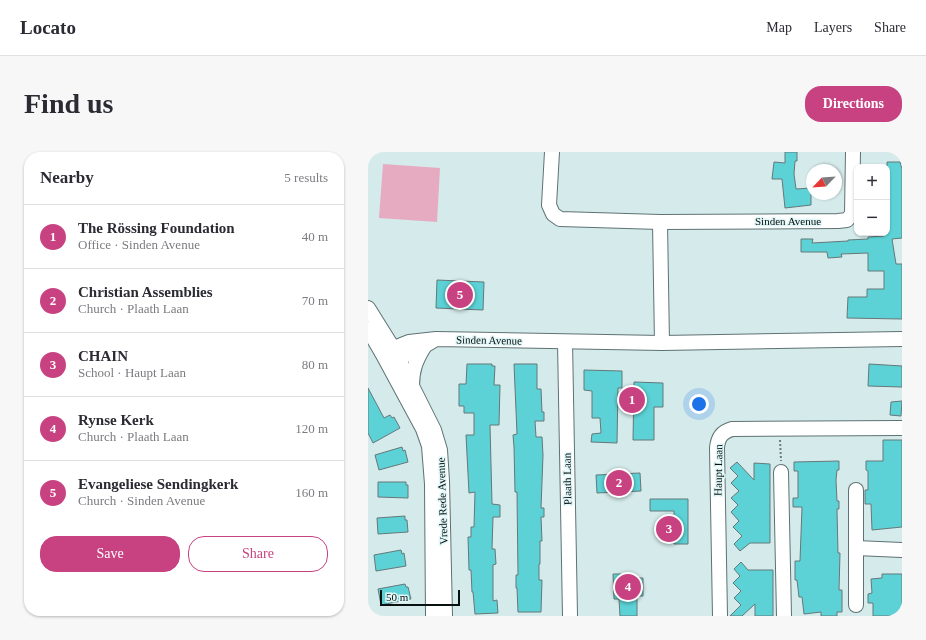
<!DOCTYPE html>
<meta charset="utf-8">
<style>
:root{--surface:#fff;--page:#f7f7f7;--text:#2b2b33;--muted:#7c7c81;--line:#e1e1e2;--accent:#c84282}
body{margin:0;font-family:"Times New Roman",serif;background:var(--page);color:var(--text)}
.controls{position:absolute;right:12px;top:12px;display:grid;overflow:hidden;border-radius:8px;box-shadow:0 1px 3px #0004}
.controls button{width:36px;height:36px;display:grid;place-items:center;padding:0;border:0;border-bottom:1px solid var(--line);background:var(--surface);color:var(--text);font:20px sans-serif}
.compass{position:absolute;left:438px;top:12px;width:36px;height:36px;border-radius:50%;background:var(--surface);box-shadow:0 1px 3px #0004;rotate:245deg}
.scale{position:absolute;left:12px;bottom:10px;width:80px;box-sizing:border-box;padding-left:4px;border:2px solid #081010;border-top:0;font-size:11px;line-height:14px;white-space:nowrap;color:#081010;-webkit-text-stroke:3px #e1f7f8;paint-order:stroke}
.you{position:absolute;left:331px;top:252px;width:14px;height:14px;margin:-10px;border:3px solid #fff;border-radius:50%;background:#1a73e8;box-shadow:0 0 0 6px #1a73e833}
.badge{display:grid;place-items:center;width:26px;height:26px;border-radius:50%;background:var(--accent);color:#fff;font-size:13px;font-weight:700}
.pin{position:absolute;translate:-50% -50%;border:2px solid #fff;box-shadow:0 1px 4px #0006}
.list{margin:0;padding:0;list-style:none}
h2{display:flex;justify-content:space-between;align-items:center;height:52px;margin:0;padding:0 16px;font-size:17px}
h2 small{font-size:13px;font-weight:400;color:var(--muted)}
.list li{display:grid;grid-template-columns:26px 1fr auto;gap:12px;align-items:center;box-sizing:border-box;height:64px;padding:0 16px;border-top:1px solid var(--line)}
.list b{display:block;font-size:15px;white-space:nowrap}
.list p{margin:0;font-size:13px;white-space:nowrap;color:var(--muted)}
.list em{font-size:13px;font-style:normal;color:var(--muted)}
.actions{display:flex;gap:8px;padding:12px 16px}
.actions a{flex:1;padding:9px 0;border:1px solid var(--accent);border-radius:16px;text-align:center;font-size:14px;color:var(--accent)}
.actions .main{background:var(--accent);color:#fff}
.map{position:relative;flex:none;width:534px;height:464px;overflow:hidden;border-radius:16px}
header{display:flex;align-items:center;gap:24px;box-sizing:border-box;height:56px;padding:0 20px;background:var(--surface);border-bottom:1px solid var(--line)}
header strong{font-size:19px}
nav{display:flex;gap:22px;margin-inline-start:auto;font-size:14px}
.intro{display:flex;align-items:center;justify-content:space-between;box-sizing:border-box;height:96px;padding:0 24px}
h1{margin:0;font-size:28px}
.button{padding:10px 18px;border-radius:16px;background:var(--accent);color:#fff;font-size:14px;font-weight:700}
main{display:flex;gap:24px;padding:0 24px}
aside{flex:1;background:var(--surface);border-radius:16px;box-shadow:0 1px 3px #0004}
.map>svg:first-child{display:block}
</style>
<header>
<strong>Locato</strong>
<nav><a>Map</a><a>Layers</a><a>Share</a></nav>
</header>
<div class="intro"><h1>Find us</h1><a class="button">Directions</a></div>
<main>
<aside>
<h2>Nearby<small>5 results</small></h2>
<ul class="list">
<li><span class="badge">1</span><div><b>The Rössing Foundation</b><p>Office · Sinden Avenue</p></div><em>40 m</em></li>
<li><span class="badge">2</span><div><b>Christian Assemblies</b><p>Church · Plaath Laan</p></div><em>70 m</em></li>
<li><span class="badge">3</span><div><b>CHAIN</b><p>School · Haupt Laan</p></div><em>80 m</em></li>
<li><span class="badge">4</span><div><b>Rynse Kerk</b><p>Church · Plaath Laan</p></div><em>120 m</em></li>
<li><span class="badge">5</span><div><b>Evangeliese Sendingkerk</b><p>Church · Sinden Avenue</p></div><em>160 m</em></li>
</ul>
<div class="actions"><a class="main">Save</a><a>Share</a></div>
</aside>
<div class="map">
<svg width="534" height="464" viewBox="0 0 534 464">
<rect width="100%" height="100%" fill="#d4eaeb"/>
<polygon fill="#e6abc1" points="15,12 72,16 69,70 11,66"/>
<g fill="#5cd2d6" stroke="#657879">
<polygon points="417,0 429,0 429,9 427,9 426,22 428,37 443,36 443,53 417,56 414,27 404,27 406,10 417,11"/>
<polygon points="519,10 532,10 534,17 534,86 524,87 528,112 534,112 534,167 479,166 480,145 499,145 499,137 516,137 516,119 500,119 500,101 473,102 474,105 460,106 459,100 433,100 433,87 445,87 444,91 480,89 480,88 500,87 500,85 516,84 516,81 519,81"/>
<polygon points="69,128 116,130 115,158 68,156"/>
<polygon points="99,212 124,212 124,214 127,214 126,233 132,233 131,273 122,273 124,352 132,353 132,365 125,365 124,397 127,397 128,412 125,413 125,449 129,448 130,461 107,462 105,440 104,440 103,418 101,418 100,385 103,385 103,375 106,375 107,340 101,341 98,283 106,283 106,261 96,261 96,254 91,254 91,232 98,232"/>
<polygon points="146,212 169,212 169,237 173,237 174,260 176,260 176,269 167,269 168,285 174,285 175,303 173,356 176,356 176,365 173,365 174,389 172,389 172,412 171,412 171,428 174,428 173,460 150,460 149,436 148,436 148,423 150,423 149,340 147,340 146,295 145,283 149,282"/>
<polygon points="501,212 534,214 534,235 500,234"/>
<polygon points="216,218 254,219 254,236 250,236 249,291 223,290 224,282 233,281 232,266 224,266 224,239 216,238"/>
<polygon points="266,230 295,231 295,255 286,255 286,288 265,288"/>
<polygon points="0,236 16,266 22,263 24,266 26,265 32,276 5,291 0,281"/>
<polygon points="534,249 533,264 522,263 523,250"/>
<polygon points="515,288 534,288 534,375 504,378 503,352 497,352 497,338 500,338 500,319 498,318 498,309 515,309"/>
<polygon points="34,295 35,299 37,298 40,310 11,318 7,303"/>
<polygon points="471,309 471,318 469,318 468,328 469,349 471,349 471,357 469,357 470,401 472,401 471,438 474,438 474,460 469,460 469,464 453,464 453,460 436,462 434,445 431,445 429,428 427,428 427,409 432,409 434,355 425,355 425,346 430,346 430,319 426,319 426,310"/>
<polygon points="369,310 386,328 386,311 402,312 402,391 382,391 372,399 366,392 374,384 365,375 371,369 363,360 370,353 363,346 371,339 363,331 370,324 362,316"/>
<polygon points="272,321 273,339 229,341 228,323"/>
<polygon points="10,330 38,330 38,333 40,333 40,346 10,345"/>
<polygon points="282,347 320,347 320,392 306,392 306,359 282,359"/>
<polygon points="37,364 37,368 39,368 40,380 10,382 9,366"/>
<polygon points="33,398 34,402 36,401 38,414 8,419 6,403"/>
<polygon points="373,410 380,418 405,418 405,464 387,464 387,452 374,464 362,464 373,453 366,446 373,439 365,431 372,424 366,417"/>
<polygon points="245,422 262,422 262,426 275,426 275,444 269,444 269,464 252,464 251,447 246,447"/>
<polygon points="514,422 534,422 534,464 505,464 505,451 500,451 500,442 504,441 503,427 514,426"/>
<polygon points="37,432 38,435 40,435 43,447 13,453 10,437"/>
</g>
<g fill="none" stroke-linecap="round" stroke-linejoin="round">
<defs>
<g id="minor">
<polyline points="184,0 181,53 185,62 192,67 292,70"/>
<polyline points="0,156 25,196 66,278 72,298 74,329 77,464"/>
<polyline points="0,177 14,201 55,277 61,294 64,332 65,464"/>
<polyline points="197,190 202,464"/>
<polyline points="294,191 292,70 470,69 479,68 484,62 485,0"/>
<polyline points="14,201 41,190 68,187 294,191 534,187"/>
<path d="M23 212C36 202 52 198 66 188"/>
<path d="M44 234C44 218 48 208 56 195"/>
<polyline points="413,320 416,464"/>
<polyline points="488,396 534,398"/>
<polyline points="488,453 488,338"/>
<path d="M352 464 349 296C350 285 354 280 364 277L534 276"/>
</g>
</defs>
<use href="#minor" stroke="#5f7273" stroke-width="16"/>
<polyline stroke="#6d7c7d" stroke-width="2" stroke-dasharray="2 2" stroke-linecap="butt" points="412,288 413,309"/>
<use href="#minor" stroke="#fff" stroke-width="14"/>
</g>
<g text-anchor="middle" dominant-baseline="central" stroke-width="3" stroke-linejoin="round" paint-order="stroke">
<g font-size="11" fill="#081010" stroke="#e1f7f8">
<text x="420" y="69">Sinden Avenue</text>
<text transform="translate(121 188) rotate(1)">Sinden Avenue</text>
<text transform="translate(350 318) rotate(-89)">Haupt Laan</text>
<text transform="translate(199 327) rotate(-91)">Plaath Laan</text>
<text transform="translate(74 349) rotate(-92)">Vrede Rede Avenue</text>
</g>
</g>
</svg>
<div class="controls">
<button>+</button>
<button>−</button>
</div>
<svg class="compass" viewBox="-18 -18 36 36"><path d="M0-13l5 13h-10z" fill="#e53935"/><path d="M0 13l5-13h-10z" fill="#7c7c81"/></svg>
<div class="scale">50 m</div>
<div class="you"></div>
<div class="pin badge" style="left:264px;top:248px">1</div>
<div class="pin badge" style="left:251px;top:331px">2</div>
<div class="pin badge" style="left:301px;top:377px">3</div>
<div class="pin badge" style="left:260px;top:435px">4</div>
<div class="pin badge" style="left:92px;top:143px">5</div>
</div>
</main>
